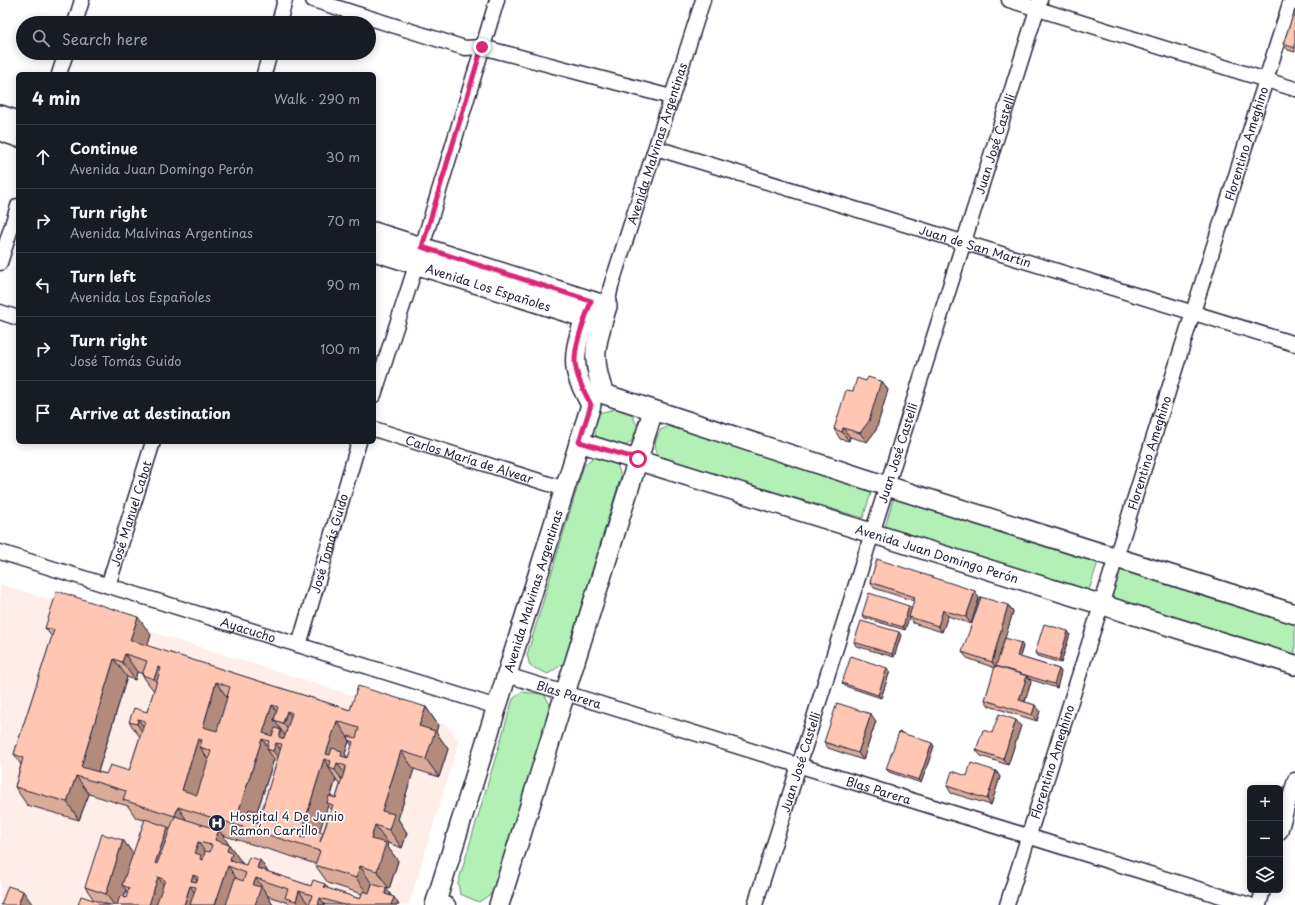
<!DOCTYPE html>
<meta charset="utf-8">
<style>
:root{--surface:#171b24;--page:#242831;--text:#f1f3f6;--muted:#9ea1a6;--line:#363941}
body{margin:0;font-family:"Playpen Sans",sans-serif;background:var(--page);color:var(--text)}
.controls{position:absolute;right:12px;bottom:12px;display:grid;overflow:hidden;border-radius:6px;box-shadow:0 2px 10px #0003}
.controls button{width:36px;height:36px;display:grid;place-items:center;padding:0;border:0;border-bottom:1px solid var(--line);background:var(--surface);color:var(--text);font:20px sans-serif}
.stop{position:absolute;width:12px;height:12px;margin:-9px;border:3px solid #db2777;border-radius:50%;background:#fff}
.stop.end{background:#db2777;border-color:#fff;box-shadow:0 1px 4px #0008}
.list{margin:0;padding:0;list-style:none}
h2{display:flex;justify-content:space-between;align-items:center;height:52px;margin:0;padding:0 16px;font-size:17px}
h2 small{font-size:13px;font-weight:400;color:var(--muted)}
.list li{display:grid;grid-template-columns:26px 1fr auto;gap:12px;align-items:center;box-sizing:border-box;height:64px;padding:0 16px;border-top:1px solid var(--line)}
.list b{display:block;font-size:15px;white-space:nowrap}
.list p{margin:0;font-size:13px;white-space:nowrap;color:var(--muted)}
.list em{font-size:13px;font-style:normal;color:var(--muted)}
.icon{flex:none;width:22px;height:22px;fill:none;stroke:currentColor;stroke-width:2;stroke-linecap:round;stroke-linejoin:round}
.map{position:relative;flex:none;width:1295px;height:905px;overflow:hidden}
.search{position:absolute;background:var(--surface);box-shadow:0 2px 10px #0003;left:16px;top:16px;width:360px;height:44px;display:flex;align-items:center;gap:10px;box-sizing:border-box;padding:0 14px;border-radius:22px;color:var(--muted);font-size:15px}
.panel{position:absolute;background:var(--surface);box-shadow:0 2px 10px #0003;left:16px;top:72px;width:360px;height:372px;border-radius:6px}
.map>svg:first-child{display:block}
</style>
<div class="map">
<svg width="1295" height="905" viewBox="0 0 1295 905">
<rect width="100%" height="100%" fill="#fff"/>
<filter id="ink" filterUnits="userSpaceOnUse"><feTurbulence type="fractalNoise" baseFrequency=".025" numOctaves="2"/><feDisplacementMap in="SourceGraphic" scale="8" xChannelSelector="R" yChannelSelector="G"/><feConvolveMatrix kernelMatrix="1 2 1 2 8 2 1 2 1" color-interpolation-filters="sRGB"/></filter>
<g filter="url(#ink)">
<polygon fill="#ffeee8" points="0,584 447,725 459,741 409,905 0,905"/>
<g fill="#b3f0b5" stroke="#6a8978">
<polygon points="618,408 631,413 638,427 632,441 623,448 597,439 593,425 599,413"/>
<polygon points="670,426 873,487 863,518 657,457 655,443 660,430"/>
<polygon points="595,456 616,461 621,476 564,663 548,674 530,666 527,655 584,465"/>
<polygon points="894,496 1099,559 1089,590 885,527"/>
<polygon points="1119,567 1295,620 1295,654 1109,598"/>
<polygon points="521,692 544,694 552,708 495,891 479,902 460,894 458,883 513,699"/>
</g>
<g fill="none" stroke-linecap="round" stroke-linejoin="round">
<defs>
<g id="minor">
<polyline points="313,0 465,48 482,47 671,97"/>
<polyline points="1009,0 1295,89"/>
<polyline points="75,23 82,0"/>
<polyline points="279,23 285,0"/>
<polyline points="59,74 66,53"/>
<polyline points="264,74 270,53"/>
<path id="s1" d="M656 148 1295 344"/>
<polyline points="0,263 18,206"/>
<path id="s2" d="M607 306 611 286 703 0"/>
<polyline points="0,312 18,318"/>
<polyline points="374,395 422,247 497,0"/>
<path id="s3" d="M374 429 565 489"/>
<path id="s4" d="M0 552 497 707"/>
<path id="s5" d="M108 586 153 442"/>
<path id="s6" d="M299 645 359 442"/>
<path id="s7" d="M507 675 1250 905"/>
<polyline points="1280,832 1295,780"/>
<polyline points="437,901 448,905"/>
<path id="s8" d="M755 905 1040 0"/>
<path id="s9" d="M1007 905 1291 0"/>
<polyline points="1259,905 1263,890"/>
</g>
<g id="secondary">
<polyline points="0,115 18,121"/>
<polyline points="0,131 18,137"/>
<path d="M374 232 607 306C596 343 590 356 604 394L887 486 1295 614"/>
<path id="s10" d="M374 251 598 322"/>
<path id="s11" d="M579 442 1295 665"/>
<path id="s12" d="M435 905 591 405C587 397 582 388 579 380 569 354 583 326 591 301"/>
<polyline points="499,905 653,411"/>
</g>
</defs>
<use href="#minor" stroke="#22223b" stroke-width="17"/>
<use href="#secondary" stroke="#22223b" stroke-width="22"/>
<use href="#minor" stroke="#fff" stroke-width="14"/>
<use href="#secondary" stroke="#fff" stroke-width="19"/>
</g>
<g fill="#dbab9a" stroke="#22223b" fill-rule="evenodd">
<polygon points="1295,10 1295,52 1288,50 1283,44"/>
<polygon points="866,381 881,381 888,390 876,430 867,442 850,437 849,441 840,439 834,429 853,391"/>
<polygon points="870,582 979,598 971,624 948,616 942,632 913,623 909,617 905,630 865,618 862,615 909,606 912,609 914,601 874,588"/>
<polygon points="1008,605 1013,612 1005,638 1023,646 1020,657 1059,669 1061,672 1057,688 1029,679 1031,682 1025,702 1035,705 1040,711 1037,721 989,706 985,700 995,668 967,658 962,652"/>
<path d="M45 628 151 635 147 646 350 710 426 707 438 725 436 732 448 749 439 777 414 769 398 819 407 833 402 848 388 843 387 846 398 861 389 889 383 887 399 905H290L289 903 268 896V897L273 905H78L94 900 85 887 123 840 133 854 145 820 136 818 128 806 89 794 79 820 27 805 15 787 21 765 14 754 52 637ZM137 672 143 674 142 675 154 691 147 712 129 722 140 737 129 771 106 774 98 772 127 677 135 680ZM349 741 352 746 348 758 345 754ZM274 759 277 763 260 816 257 812ZM336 779 340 785 336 798 331 796ZM328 805 331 809 323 833 319 832ZM222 835 316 864 315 865 328 883 362 894 360 899 329 889 311 886 268 872 260 860 246 865 242 864V863ZM126 890 128 893 126 898H124Z"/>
<polygon points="1070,634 1061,663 1037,656 1035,653"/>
<polygon points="901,635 894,657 856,646 854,642"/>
<polygon points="887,668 890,671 881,698 845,686 842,683"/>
<polygon points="876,721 863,760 828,748 824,742"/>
<polygon points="1021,726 1008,765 981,756 976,750 992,733"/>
<polygon points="934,746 921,783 889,772 886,769"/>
<polygon points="996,771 1000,777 991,805 951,793 947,786 967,776"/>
</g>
<g fill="#b28b7d" stroke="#22223b">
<polygon points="881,381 888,390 876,430 867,442 860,433"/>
<polygon points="843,428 850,437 849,441 842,432"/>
<polygon points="975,591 979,598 971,624 966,617"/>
<polygon points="1008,605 1013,612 996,668 992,662"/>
<polygon points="909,606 912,609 905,630 903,627"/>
<polygon points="943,610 948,616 942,632 938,626"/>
<polygon points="138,617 151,635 143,659 130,640"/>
<polygon points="1068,631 1070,634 1061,663 1059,660"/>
<polygon points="899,632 901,635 894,657 892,654"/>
<polygon points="1021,643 1023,646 1019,659 1017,656"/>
<polygon points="125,654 137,672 135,680 122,662"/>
<polygon points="114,659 127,677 95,781 81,767"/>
<polygon points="158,667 170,685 167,697 154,679"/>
<polygon points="887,668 890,671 881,698 878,695"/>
<polygon points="1059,669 1061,672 1057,688 1054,684"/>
<polygon points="1027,676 1031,682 1023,706 1019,700"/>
<polygon points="216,682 229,700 215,745 203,727"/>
<polygon points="272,705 284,722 287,711 300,729 296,741 283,723 274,720 294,748 280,738 276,743 288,761 286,769 273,751 274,748 263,733"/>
<polygon points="1035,705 1040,711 1037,721 1032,715"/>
<polygon points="426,707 438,725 436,732 448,749 439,777 426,759 419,726"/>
<polygon points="871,714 876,721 863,760 858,753"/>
<polygon points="138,719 151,737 149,742 137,724"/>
<polygon points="1016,720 1021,726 1008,765 1003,759"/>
<polygon points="337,721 349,739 348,740 349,741 345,754 355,769 343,759 337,763 350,781 348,788 335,770 326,754"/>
<polygon points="198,739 205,749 200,747 209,761 194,808 182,790"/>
<polygon points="262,739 270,750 267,749 274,759 251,830 237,816"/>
<polygon points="932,743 934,746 921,783 919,780"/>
<polygon points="401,751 414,769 398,819 407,833 402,848 389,830 382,811"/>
<polygon points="324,759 330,769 329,768 336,779 328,804 327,803 328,805 314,849 300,837"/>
<polygon points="996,771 1000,777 991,805 987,799"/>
<polygon points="76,776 89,794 79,820 67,802"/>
<polygon points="178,807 190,825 175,816"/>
<polygon points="258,812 270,830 255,822"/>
<polygon points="375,825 388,843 387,846 398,861 389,889 377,871 371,839"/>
<polygon points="168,827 181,845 168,881 155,863"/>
<polygon points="219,830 242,863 241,865 228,858 215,840"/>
<polygon points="123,840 136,858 122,885 126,890 121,905 114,905 106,894"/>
<polygon points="198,842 211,860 208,871 195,853"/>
<polygon points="260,860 272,878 257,868"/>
<polygon points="228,866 241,885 234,905 215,905"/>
<polygon points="360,866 372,884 369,896 356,878"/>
<polygon points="193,875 206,893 191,881"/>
<polygon points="158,877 171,895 168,905 149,905"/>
<polygon points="256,878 268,896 268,897 273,905 255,905 253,885"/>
<polygon points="325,884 338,902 324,887"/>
<polygon points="190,886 203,904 203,905 184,905"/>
<polygon points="386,888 393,898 394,897 399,905 391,905 385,894"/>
<polygon points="23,891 33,905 18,905"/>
<polygon points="299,891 309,905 298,905 296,901"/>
<polygon points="320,898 325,905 318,905"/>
</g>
<g fill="#ffc7b3" stroke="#22223b" fill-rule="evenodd">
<polygon points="1295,10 1295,48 1283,44"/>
<polygon points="868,377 881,381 869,421 860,433 843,428 842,432 834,429 846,390 853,391 857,378 866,381"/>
<polygon points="877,559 975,591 966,617 943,610 938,626 909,617 915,597 870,582"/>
<path d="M57 591 138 617 130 640 350 710 358 686 426 707 419 726 435 731 426 759 401 751 382 811 394 814 389 830 375 825 371 839 386 843 377 871 360 866 356 878 315 865 320 851 178 807 175 816 219 830 215 840 229 845 227 851 232 853 230 860 246 865 249 857 260 860 257 868 311 886 313 880 325 884 324 887 360 899 363 891 369 893 372 884 386 888 385 894 394 897 391 905H344L320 898 318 905H309L312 895 299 891 296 901 285 898 288 889 256 878 253 885 261 887 255 905H226L235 878 243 881 246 873 228 866 215 905H190L196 887 190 886 184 905H156L165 880 158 877 149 905H117L120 896 126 898 129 888 122 885 145 819 168 827 155 863 157 864 175 816 123 800 126 791 76 776 67 802 15 787 23 758 14 754 54 630 45 628ZM125 654 147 661 142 675 154 679 158 667 161 668 147 712 134 708 129 722 137 724 138 719 145 721 129 771 110 765 106 774 81 767 114 659 122 662ZM216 682 230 687 217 731 203 727ZM272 705 278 707 274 720 283 723 287 711 292 713 284 739 279 737 281 730 275 728 272 736 263 733ZM337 721 359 728 356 738 349 736 348 740 353 742 348 758 341 756 342 751 332 748 330 755 326 754ZM198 739 202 740 200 747 211 751 197 795 182 790ZM262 739 269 741 267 749 273 751 276 743 282 744 258 823 255 822 258 812 249 809 246 819 237 816ZM324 759 331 761 329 768 335 770 337 763 346 766 336 798 329 796 327 803 333 805 320 842 323 833 308 828 305 838 300 837ZM198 842 212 845 210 852 205 851 203 860 200 859 201 855 195 853ZM193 875 198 877 197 882 191 881Z"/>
<polygon points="869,593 909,606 903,627 862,615"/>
<polygon points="981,597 1008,605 992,662 962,652"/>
<polygon points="861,621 899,632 892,654 854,642"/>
<polygon points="1044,624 1068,631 1059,660 1035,653"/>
<polygon points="1005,638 1021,643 1017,656 1059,669 1054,684 996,666"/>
<polygon points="851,656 887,668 878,695 842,683"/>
<polygon points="995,666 1027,676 1019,700 1035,705 1032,715 985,700"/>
<polygon points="837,703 871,714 858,753 824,742"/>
<polygon points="999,714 1016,720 1003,759 976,750 983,730 992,733"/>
<polygon points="899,732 932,743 919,780 886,769"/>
<polygon points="971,763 996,771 987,799 947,786 952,771 967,776"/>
<polygon points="102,834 123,840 106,894 85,887"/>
<polygon points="8,886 23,891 18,905 1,905"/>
<polygon points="81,896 109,905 78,905"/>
</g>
</g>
<g fill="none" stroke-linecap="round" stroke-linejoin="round" filter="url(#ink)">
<path stroke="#db2777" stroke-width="5" d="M482 47 422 247 591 301C585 320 575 341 575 361 576 377 584 391 591 405L579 442 638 459"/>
</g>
<defs>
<symbol id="hospital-disc" viewBox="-11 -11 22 22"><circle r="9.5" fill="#22223b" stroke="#fff"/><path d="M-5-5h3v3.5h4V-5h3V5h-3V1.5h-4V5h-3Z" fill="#fff"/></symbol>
</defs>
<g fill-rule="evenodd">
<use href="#hospital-disc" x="207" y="813" width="20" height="20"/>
</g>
<g text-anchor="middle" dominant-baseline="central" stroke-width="3.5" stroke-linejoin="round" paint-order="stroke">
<g font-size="12" fill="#22223b" stroke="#fff">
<text stroke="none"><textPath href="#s2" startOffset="170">Avenida Malvinas Argentinas</textPath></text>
<text stroke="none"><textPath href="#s8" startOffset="798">Juan José Castelli</textPath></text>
<text stroke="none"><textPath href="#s9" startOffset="798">Florentino Ameghino</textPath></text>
<text stroke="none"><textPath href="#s1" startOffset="334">Juan de San Martín</textPath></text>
<text stroke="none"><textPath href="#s10" startOffset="120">Avenida Los Españoles</textPath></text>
<text stroke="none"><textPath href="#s8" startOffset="474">Juan José Castelli</textPath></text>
<text stroke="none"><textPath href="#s9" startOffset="474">Florentino Ameghino</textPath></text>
<text stroke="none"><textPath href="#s3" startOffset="100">Carlos María de Alvear</textPath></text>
<text stroke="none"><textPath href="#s5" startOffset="76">José Manuel Cabot</textPath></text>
<text stroke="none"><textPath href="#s6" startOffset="106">José Tomás Guido</textPath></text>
<text stroke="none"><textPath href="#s11" startOffset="375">Avenida Juan Domingo Perón</textPath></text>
<text stroke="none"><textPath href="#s12" startOffset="329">Avenida Malvinas Argentinas</textPath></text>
<text stroke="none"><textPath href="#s4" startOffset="260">Ayacucho</textPath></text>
<text stroke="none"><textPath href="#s7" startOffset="65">Blas Parera</textPath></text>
<text stroke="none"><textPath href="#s8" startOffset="150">Juan José Castelli</textPath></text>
<text stroke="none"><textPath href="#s9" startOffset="150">Florentino Ameghino</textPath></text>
<text stroke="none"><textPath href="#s7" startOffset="389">Blas Parera</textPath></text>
</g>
<g font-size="12" fill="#22223b" stroke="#fff" text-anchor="start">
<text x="230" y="816">Hospital 4 De Junio<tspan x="230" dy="14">Ramón Carrillo</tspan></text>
</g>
</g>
</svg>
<div class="controls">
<button>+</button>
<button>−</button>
<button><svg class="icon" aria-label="layers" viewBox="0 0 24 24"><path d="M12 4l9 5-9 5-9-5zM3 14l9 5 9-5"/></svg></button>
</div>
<div class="stop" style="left:638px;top:459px"></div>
<div class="stop end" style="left:482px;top:47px"></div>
<div class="search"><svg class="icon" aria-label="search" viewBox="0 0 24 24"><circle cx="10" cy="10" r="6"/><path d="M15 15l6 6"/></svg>Search here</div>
<section class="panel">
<h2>4 min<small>Walk · 290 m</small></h2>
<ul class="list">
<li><svg class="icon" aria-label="ahead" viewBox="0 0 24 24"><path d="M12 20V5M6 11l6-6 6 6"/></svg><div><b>Continue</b><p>Avenida Juan Domingo Perón</p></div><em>30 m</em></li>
<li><svg class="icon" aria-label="right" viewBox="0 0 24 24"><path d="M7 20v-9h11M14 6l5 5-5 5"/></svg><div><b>Turn right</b><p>Avenida Malvinas Argentinas</p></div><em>70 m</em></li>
<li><svg class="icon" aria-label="left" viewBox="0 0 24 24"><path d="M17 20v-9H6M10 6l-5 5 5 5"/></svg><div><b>Turn left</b><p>Avenida Los Españoles</p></div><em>90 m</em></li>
<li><svg class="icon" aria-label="right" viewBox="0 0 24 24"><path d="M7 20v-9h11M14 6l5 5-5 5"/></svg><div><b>Turn right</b><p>José Tomás Guido</p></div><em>100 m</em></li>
<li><svg class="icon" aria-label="arrive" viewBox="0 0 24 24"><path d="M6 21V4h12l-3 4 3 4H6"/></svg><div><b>Arrive at destination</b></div></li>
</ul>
</section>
</div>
